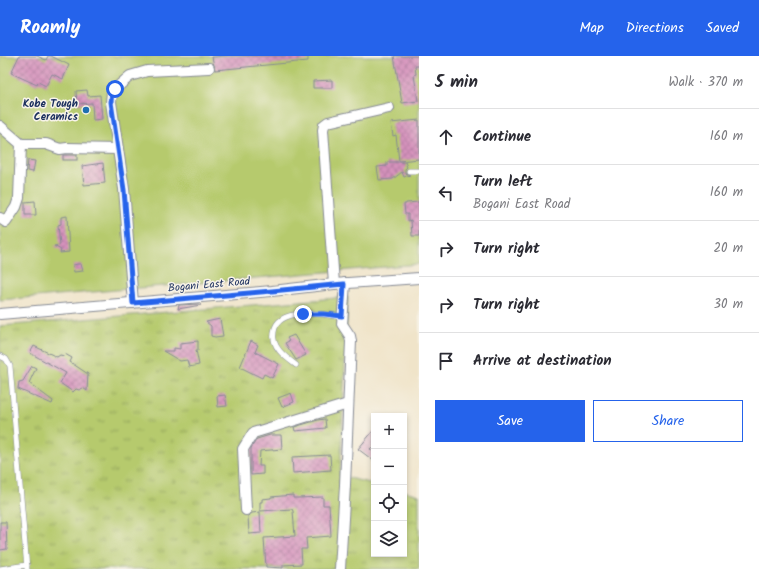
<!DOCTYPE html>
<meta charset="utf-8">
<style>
:root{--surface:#fff;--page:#f2f2f3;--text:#2b2b33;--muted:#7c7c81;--line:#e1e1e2;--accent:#2563eb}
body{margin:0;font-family:Kalam,sans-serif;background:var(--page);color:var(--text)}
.controls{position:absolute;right:12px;bottom:12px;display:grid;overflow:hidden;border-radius:0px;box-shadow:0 2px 6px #0003}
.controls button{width:36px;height:36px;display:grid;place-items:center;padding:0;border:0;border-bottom:1px solid var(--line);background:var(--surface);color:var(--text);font:20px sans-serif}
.stop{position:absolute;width:12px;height:12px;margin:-9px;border:3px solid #2563eb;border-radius:50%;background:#fff}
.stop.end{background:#2563eb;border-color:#fff;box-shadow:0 1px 4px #0008}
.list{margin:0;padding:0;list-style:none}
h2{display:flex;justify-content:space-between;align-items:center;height:52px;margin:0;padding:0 16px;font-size:17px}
h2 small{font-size:13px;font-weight:400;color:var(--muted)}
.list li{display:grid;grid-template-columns:26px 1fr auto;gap:12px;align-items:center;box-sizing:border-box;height:56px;padding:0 16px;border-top:1px solid var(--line)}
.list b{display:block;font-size:15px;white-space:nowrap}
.list p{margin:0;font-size:13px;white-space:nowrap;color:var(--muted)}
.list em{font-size:13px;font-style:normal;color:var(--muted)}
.actions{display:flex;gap:8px;padding:12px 16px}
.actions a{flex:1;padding:9px 0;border:1px solid var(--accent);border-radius:0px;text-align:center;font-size:14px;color:var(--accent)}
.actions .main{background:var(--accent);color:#fff}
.icon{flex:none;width:22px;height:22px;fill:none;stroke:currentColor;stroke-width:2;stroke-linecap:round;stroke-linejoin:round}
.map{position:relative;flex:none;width:419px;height:513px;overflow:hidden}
header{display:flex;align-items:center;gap:24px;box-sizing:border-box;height:56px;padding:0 20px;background:var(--accent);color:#fff}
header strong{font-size:19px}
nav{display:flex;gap:22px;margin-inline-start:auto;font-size:14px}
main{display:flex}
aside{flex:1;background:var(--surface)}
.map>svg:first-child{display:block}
</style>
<header>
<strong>Roamly</strong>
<nav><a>Map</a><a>Directions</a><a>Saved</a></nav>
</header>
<main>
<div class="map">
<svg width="419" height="513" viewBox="0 0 419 513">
<defs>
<pattern id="grass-tufts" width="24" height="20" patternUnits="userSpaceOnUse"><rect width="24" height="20" fill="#b6ca6d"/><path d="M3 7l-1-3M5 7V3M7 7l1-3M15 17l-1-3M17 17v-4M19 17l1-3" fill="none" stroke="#93a45d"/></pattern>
<pattern id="building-cross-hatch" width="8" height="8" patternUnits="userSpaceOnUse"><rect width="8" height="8" fill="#d592bc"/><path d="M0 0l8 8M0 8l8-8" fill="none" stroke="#ac789c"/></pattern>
</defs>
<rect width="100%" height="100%" fill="#f7f3e8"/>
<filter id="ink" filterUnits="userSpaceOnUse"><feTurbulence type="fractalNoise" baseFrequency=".025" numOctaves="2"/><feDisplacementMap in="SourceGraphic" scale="8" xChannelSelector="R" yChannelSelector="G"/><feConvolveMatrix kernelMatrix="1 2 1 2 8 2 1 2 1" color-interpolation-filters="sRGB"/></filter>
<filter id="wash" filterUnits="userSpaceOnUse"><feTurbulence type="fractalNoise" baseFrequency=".012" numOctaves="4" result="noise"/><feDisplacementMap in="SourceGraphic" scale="16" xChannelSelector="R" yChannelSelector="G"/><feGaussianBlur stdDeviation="0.9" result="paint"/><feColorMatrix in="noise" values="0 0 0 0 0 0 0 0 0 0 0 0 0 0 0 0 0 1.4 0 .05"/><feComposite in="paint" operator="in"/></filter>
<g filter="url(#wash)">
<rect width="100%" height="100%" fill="#f0e4c9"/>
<polygon fill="url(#grass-tufts)" stroke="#687c66" points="348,241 340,420 374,428 374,498 404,498 404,435 419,439 419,513 0,513 0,270"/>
<polygon fill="#b6ca6d" stroke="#687c66" points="0,0 419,0 419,208 0,244"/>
<g id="blocks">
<g fill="url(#building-cross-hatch)">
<polygon points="19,0 37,0 46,4 48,0 51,0 69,9 63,23 52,18 46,30 38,26 37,29 11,17"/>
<polygon points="227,0 308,0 308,5 215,14 212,1"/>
<polygon points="394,0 419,0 419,10 415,10 416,18 414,19 418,45 402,47"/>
<polygon points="332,24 332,32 313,32 313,25"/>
<polygon points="87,34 88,40 100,39 102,63 93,64 92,47 77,48 76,35"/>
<polygon points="419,64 419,103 399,105 396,79 393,80 391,67"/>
<rect x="63" y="99" width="14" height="5"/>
<polygon points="28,104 35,105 33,116 27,115"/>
<polygon points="387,106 405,106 407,111 405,113 405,117 410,119 404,121 402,116 393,123 379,124 377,111 387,110"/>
<polygon points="103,107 105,127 84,129 82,110"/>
<polygon points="35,145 36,159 25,159 25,146"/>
<polygon points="419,146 419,180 412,180 411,164 408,165 408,158 405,158 404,148 406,148 406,147"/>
<polygon points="67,160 69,196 60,197 61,194 54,190 60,189 58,169 61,168 61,161"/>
<polygon points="78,208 81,208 83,215 74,216 73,209"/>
<polygon points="198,248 201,249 178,253 179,249"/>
<polygon points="220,263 223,280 215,281 211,280 211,270 206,266"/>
<polygon points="294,279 306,299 296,304 285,287 289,285 287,282"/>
<polygon points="198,285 198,294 196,294 199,309 189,311 187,304 180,305 163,295 174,295 174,292 180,293 180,287"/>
<polygon points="251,285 258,289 255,296 279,308 272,322 264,318 262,322 240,311"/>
<polygon points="34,290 57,301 60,299 64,300 65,298 72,302 70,306 88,318 87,335 83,332 79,334 76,333 73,336 60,327 66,317 30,297"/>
<polygon points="32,310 36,312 29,327 53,345 52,348 18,333 19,326 23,325"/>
<polygon points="291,337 294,346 282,351 278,342"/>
<polygon points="225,339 227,350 218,351 217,340"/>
<polygon points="325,363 326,372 295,375 294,371 318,364"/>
<polygon points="374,374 374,389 370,393 374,396 374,405 358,393"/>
<polygon points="270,379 281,379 282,393 260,395 259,410 263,410 263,418 251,419 251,392 257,383"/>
<polygon points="330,399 331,414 293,417 292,401"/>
<polygon points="293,439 293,442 298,442 323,441 323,449 329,449 331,480 306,482 307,493 301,493 302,508 283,509 283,512 266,511 264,482 295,480 293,455 292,453 260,455 260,446 262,446 262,443 271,442 271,441"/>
<polygon points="260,456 261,477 249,478 248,460 252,457"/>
<polygon points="0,466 6,466 7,493 0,494"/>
</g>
</g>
</g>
<g filter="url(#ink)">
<use href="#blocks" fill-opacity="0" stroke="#868a94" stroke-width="1"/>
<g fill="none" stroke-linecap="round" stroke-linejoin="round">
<defs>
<g id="service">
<polyline points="409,115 419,115"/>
<polyline points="0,300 6,303 10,310 27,513"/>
<path d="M296 309C285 301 271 291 274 276 277 250 324 258 342 261"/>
<polyline points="0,513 27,509"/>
</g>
<g id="minor">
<polyline points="0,70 21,88"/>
<polyline points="118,93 111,46 112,36 115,33 130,20 147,15 209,12"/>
<polyline points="0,162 6,166 16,151 19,142 21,88 46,88 60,93 67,92 118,93 124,133 133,247"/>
<polyline points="334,228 323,74 324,69 328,66 389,52"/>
<polyline points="0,258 272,235 334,228 419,222"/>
<polyline points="246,454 243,393 253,377 348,348"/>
<polyline points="340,513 345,429 351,285 350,280 342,268 345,227"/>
</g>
</defs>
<use href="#service" stroke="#868a94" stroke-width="6"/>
<use href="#minor" stroke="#868a94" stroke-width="12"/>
<use href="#service" stroke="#fff" stroke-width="5"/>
<use href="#minor" stroke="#fff" stroke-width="10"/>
</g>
</g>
<g fill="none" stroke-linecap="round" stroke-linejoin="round" filter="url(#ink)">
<polyline stroke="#2563eb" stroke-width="5" points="115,33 112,36 111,46 124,134 133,247 272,235 344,228 342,260 324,258 303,258"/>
</g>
<circle fill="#1f6fb2" stroke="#f7f3e8" stroke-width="1.5" cx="86" cy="54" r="4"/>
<g text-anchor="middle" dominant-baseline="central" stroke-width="3" stroke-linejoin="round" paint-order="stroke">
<g font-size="11" font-weight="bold" fill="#1b2f5e" stroke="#f7f3e8" text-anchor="end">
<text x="78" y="48">Kobe Tough<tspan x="78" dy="13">Ceramics</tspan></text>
</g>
<g font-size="11" fill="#1b2f5e" stroke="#f7f3e8">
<text transform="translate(209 229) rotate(-5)">Bogani East Road</text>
</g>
</g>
</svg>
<div class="controls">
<button>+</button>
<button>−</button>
<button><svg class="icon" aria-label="locate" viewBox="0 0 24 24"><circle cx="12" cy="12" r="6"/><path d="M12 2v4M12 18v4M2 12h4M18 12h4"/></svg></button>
<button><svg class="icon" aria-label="layers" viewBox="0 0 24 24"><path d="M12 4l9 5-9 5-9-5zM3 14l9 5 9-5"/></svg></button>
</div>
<div class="stop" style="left:115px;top:33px"></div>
<div class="stop end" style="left:303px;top:258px"></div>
</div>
<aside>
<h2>5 min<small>Walk · 370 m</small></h2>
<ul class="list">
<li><svg class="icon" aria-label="ahead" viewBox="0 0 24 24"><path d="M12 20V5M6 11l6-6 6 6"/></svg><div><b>Continue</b></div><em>160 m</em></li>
<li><svg class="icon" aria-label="left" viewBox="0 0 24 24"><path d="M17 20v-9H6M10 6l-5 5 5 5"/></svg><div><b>Turn left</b><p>Bogani East Road</p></div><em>160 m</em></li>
<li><svg class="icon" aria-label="right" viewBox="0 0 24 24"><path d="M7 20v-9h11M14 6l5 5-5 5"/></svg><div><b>Turn right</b></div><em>20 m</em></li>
<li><svg class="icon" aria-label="right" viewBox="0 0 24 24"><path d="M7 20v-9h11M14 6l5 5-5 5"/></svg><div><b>Turn right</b></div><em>30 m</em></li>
<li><svg class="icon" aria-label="arrive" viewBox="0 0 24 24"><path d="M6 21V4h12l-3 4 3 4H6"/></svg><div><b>Arrive at destination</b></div></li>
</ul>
<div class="actions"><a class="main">Save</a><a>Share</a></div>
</aside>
</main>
